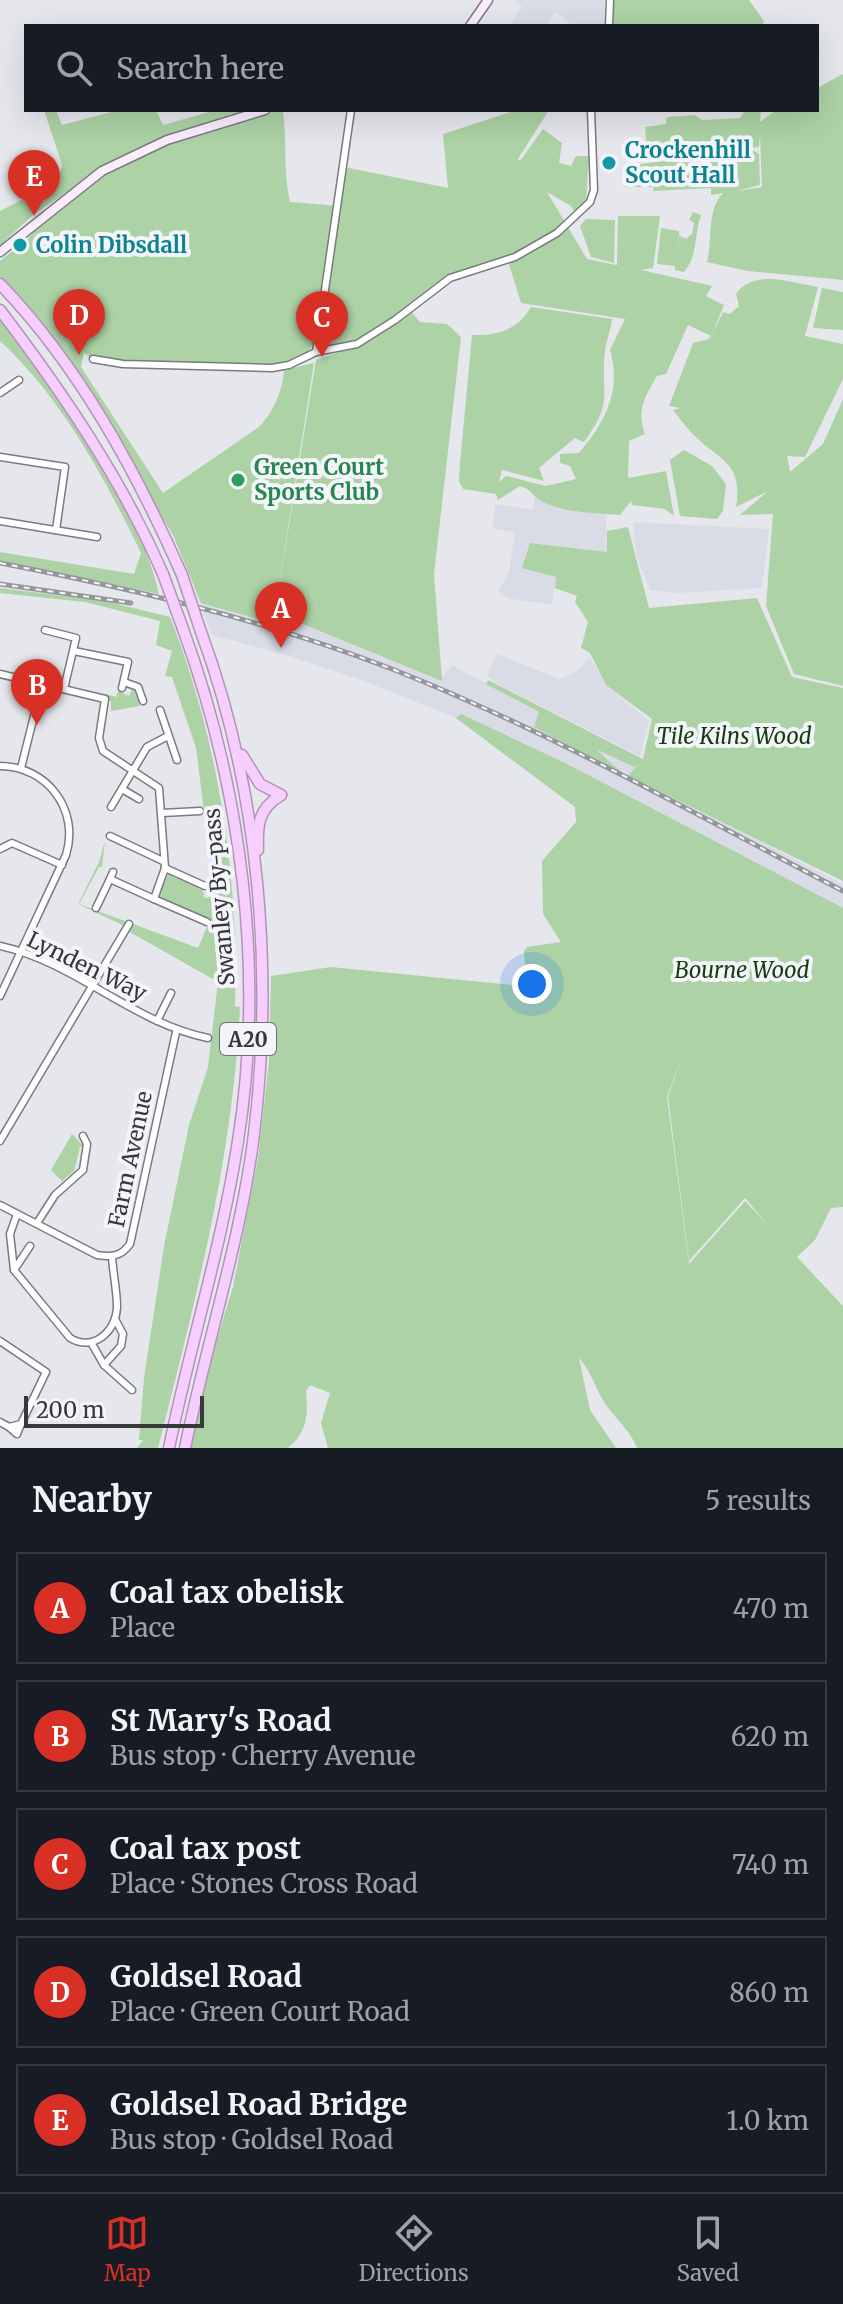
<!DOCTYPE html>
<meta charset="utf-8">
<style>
:root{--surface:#171b24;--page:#242831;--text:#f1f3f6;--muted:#9ea1a6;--line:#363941;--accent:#d93025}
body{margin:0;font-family:Merriweather,serif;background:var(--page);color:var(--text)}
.scale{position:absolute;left:24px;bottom:20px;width:180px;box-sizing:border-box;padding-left:8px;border:4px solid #37383a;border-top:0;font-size:22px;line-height:28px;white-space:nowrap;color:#37383a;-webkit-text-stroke:6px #f3f5fa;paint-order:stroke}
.you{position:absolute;left:532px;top:984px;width:28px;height:28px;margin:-20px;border:6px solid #fff;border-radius:50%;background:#1a73e8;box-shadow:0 0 0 12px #1a73e833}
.badge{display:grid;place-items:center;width:52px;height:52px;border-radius:50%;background:var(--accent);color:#fff;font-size:26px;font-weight:700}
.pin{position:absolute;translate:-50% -66px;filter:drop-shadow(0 2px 4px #0008)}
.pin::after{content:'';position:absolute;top:42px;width:28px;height:24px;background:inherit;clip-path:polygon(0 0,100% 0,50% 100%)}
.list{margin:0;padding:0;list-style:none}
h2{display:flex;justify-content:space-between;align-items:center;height:104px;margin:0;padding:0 32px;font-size:34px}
h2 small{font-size:26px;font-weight:400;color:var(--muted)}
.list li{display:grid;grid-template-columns:52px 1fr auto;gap:24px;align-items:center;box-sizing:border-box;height:112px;margin:0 16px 16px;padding:0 16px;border:2px solid var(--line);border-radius:0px}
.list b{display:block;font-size:30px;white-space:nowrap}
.list p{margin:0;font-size:26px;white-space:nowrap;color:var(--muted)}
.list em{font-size:26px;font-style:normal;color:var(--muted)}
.icon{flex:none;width:44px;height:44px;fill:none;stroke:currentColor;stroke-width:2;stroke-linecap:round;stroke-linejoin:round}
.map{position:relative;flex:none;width:843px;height:1448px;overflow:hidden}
.search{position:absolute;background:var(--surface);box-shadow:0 8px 32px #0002;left:24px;right:24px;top:24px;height:88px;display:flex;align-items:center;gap:20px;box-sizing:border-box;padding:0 28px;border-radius:0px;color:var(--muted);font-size:30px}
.sheet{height:744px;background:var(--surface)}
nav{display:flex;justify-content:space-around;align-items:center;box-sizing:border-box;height:112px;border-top:2px solid var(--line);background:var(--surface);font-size:22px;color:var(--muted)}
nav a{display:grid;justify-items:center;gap:4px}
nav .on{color:var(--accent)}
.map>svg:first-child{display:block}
</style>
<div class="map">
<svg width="843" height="1448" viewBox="0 0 843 1448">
<rect width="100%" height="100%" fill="#e6e7ec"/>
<g fill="#d9dce7">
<polygon points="515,0 604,0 605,26 573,26 556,12 546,26 509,26 522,7"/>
<polygon points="535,490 606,508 607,552 530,543 556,577 552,605 507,598 499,590 509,572 515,533 493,528 495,504 533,510"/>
<polygon points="633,522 769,529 762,588 677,593 650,590 636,554"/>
<polygon points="194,588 275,613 443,676 452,665 644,770 775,849 843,884 843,912 456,718 361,680 283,654 212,635"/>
<polygon points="497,654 559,679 575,672 590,658 606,685 649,721 640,756 497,684 487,676"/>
</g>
<g fill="#acd2a5" fill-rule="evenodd">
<polygon points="612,0 749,0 764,21 762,26 612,26"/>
<path d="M843 74V280L748 271 707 262C713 239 706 211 723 193L711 195V188L653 191 654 187H625V166L753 150 759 154 760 185 734 192 762 187 760 136 759 147 648 160 645 127 666 124 667 117 695 115 702 120 740 118 745 110H761L760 122 776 110H817V88Z"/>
<path d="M44 110H56L62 125 119 110H156L163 125 216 110H283C287 142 283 171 290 202L339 206 344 167 448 188 443 134 517 110H549L518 159 520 161 543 129 562 143 559 163 571 166 576 156H589L586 200 574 211 571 206 547 192 587 259 617 265 618 216H660L653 268 641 270 712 286 706 296 724 305 712 334 723 312 730 314 739 306 736 294C754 268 791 283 818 287L805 336 843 344V379L805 457 787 456 790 472 823 444 843 399V686L794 674 766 606 773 514 740 515 768 491 736 507C742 465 726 464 699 440 689 431 681 420 673 410L680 408 669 406 693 343 709 339 711 336 688 325 666 374 657 376C645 397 636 410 645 434L629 441 628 478 666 471 674 516 665 509 632 505 631 501 620 515C596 513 567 513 545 503 534 499 532 489 520 486L498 500 496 494 463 489 459 481 460 464 472 335C497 336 518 330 531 307L612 319C611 330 606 341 605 351 600 397 615 399 584 442L575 438 539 468 544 481 502 470 499 482 506 476 546 486 576 479 570 466 560 463V454L579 453C605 422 622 391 610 350L625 319 521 303 507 258 450 276 366 339 328 351 319 342 321 323C317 331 314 345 308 351 281 377 232 361 200 362 162 363 128 364 90 358L84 352 81 367 163 493 259 427C273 413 283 390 284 370L314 363 275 611 316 360 368 342 410 310 420 322 447 324 461 337 434 574 442 681 276 613 279 625 201 603 173 535 81 387 0 284V261L16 248 19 250 54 206 100 171 34 214 0 245V211L58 181 62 165Z"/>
<path d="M693 212 701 215C694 236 698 255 684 272L675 270V266L657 264 661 228 679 231 677 255 679 235 686 239 692 234 694 223 689 220Z"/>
<polygon points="586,219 615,220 614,263 591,257 580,226"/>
<polygon points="822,288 843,292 843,330 813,328"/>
<path d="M0 320C59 390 139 504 159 594L0 561V552L134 574 141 553C105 479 62 398 0 341Z"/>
<polygon points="684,450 712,466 726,484 723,511 717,519 680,516 670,460"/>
<polygon points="628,527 649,608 757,598 792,677 843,688 843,881 628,776 638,764 634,767 596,749 623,774 534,727 539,712 486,684 488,680 643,759 652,719 606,685 590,653 581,648 588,622 575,602 577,596 555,588 556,577 522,568 530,543 607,552 607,531"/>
<path d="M0 588 105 601 170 617C218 739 239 874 235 1006L240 1007C233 1158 195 1302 158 1448H137L143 1440H139L144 1378 164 1246 189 1125 208 1067 218 982 128 931 129 928 78 904 99 862 105 841 102 867H99L79 904 198 948 210 920 180 910 159 895 169 872 173 877 202 888 205 898 211 897 212 888 217 889 221 879 219 863 210 859 196 748 172 677 165 676 172 651 156 645 160 621 85 602 0 593Z"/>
<polygon points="133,688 140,706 111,711 111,702 105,694 116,697 118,691 129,696"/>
<path d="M461 714 565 763 843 908V1207L831 1208 815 1240 797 1257 843 1306V1448H637C629 1428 615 1419 604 1402 595 1387 591 1371 579 1358L590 1410 616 1448H328L321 1423 330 1393 310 1385 306 1391C308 1413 308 1432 288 1448H191L208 1368 233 1287 258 1158 269 1062 271 976 331 967 522 986 544 985 542 980 533 979 525 967 524 951 527 947 561 942 543 914 542 861 576 822 575 807 456 718ZM682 1057 668 1097 689 1261 745 1198 769 1226 745 1201 689 1264 667 1097Z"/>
<polygon points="72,1134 84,1147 80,1147 74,1171 62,1181 51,1170"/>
</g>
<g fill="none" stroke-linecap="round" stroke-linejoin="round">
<defs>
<g id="minor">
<polyline points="609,26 610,0"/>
<polyline points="316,352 351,110"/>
<polyline points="93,359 123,364 272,368 289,365 316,352 357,344 395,320 450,278 515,257 557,233 590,202 594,190 591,110"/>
<polyline points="0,393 19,380"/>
<polyline points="0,457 65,467 56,530"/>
<polyline points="0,521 97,537"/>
<polyline points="45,630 76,638 64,689"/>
<polyline points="74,651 128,662 122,688"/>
<polyline points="0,674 105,699 99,738 103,751 159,788 165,868 205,886"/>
<polyline points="124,682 138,687 143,701"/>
<polyline points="160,710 177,760"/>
<path d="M0 766C47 766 80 810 66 855L0 996"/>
<polyline points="21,768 42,684"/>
<polyline points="122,789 139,799"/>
<polyline points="111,807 147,747 168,736"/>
<polyline points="162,813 200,811"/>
<polyline points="110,836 163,861"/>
<polyline points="0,849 12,843 62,865"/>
<polyline points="165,868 154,899 207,922"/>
<polyline points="113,872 110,879 154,899"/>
<polyline points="96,908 110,879"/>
<path d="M0 946C75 962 133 1023 208 1038"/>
<polyline points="157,1021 171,993"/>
<polyline points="0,1141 129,924"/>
<path d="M0 1205 97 1255C111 1257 121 1257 130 1244L176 1032"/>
<polyline points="37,1223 55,1195 83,1170 87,1144 83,1136"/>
<path d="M30 1246 14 1270 70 1338C93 1352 116 1332 117 1307 117 1291 113 1273 112 1257"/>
<polyline points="14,1270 10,1234 17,1214"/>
<polyline points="115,1319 123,1334 121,1346 104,1365 132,1390"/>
<polyline points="0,1341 46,1372 21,1424 9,1427 0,1422"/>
<polyline points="92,1344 104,1365"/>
<polyline points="9,1427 17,1434 21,1424"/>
</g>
<g id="secondary">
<polyline points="470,26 488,0"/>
<polyline points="0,252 102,171 167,140 265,110"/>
</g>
<g id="trunk">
<path d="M0 284C79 366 136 471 182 575"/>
<path d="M0 310C63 393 121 478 163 574"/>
<polyline points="242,755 260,784 281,795"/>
<path d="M258 850C257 825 258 809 281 795"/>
<path d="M169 1448C190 1345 222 1245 238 1141 265 972 242 790 183 629"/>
<path d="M185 1448C206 1344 241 1240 254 1134 274 968 259 789 201 632"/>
</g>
</defs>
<use href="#minor" stroke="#7a7b7f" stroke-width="9"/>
<use href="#secondary" stroke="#7a7b7f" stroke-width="11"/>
<use href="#trunk" stroke="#b292b9" stroke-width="13"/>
<use href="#minor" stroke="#fff" stroke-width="6"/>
<use href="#secondary" stroke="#fcedfe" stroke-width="8"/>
<use href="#trunk" stroke="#f6cffe" stroke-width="10"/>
<defs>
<g id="rail">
<path d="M0 563C133 589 265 620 392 669 547 730 695 814 843 891"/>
<polyline points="0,584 131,603"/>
</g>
</defs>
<use href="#rail" stroke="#959699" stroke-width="5"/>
<use href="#rail" stroke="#f3f5fa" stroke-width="2" stroke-dasharray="6" stroke-linecap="butt"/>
<defs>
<g id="trunk-bridge">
<polyline points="163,574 183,629"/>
<polyline points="182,575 201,632"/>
</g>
</defs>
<use href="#trunk-bridge" stroke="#b292b9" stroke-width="13" stroke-linecap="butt"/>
<use href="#trunk-bridge" stroke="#f6cffe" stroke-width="10"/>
</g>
<g fill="#0f9aa8" stroke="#f3f5fa" stroke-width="3">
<circle cx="609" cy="163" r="8"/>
<circle cx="20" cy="245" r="8"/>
</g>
<circle fill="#2e9e5b" stroke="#f3f5fa" stroke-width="3" cx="238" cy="480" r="8"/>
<g text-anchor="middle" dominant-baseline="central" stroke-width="8" stroke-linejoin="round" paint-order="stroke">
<rect fill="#f3f5fa" stroke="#6f7174" stroke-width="2" x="220" y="1023" width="56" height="32" rx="6"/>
<g font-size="20" font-weight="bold" fill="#37383a">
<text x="248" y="1039">A20</text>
</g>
<g font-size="22" font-weight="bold" fill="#0d838f" stroke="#f3f5fa" text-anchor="start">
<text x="625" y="150">Crockenhill<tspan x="625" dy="25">Scout Hall</tspan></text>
<text x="36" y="245">Colin Dibsdall</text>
</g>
<g font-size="22" font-weight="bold" fill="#27864d" stroke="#f3f5fa" text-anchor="start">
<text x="254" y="467">Green Court<tspan x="254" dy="25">Sports Club</tspan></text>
</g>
<g font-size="22" font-style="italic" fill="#133e0b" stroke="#f3f5fa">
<text x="734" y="736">Tile Kilns Wood</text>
<text x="742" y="970">Bourne Wood</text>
</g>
<g font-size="22" fill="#37383a" stroke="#f3f5fa">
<text transform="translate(219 897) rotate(-95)">Swanley By-pass</text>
<text transform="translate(87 966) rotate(26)">Lynden Way</text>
<text transform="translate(130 1159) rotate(-78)">Farm Avenue</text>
</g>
</g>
</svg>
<div class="scale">200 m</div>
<div class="you"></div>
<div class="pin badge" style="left:281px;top:648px">A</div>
<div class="pin badge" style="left:37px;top:725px">B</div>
<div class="pin badge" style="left:322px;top:357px">C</div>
<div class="pin badge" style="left:79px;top:355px">D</div>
<div class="pin badge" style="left:34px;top:216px">E</div>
<div class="search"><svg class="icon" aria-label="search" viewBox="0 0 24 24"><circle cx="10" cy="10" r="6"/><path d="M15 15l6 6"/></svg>Search here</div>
</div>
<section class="sheet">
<h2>Nearby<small>5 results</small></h2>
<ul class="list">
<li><span class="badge">A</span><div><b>Coal tax obelisk</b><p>Place</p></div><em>470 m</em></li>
<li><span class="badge">B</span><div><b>St Mary's Road</b><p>Bus stop · Cherry Avenue</p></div><em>620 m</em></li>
<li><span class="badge">C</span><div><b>Coal tax post</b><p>Place · Stones Cross Road</p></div><em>740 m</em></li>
<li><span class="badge">D</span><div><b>Goldsel Road</b><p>Place · Green Court Road</p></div><em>860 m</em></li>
<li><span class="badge">E</span><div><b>Goldsel Road Bridge</b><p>Bus stop · Goldsel Road</p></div><em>1.0 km</em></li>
</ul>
</section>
<nav>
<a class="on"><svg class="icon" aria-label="map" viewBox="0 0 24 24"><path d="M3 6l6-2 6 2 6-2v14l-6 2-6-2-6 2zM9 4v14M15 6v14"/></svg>Map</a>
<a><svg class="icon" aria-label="directions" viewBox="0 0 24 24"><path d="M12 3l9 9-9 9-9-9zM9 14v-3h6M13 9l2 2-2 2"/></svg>Directions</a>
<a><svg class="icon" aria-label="saved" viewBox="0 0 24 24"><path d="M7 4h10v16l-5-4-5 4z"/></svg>Saved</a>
</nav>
